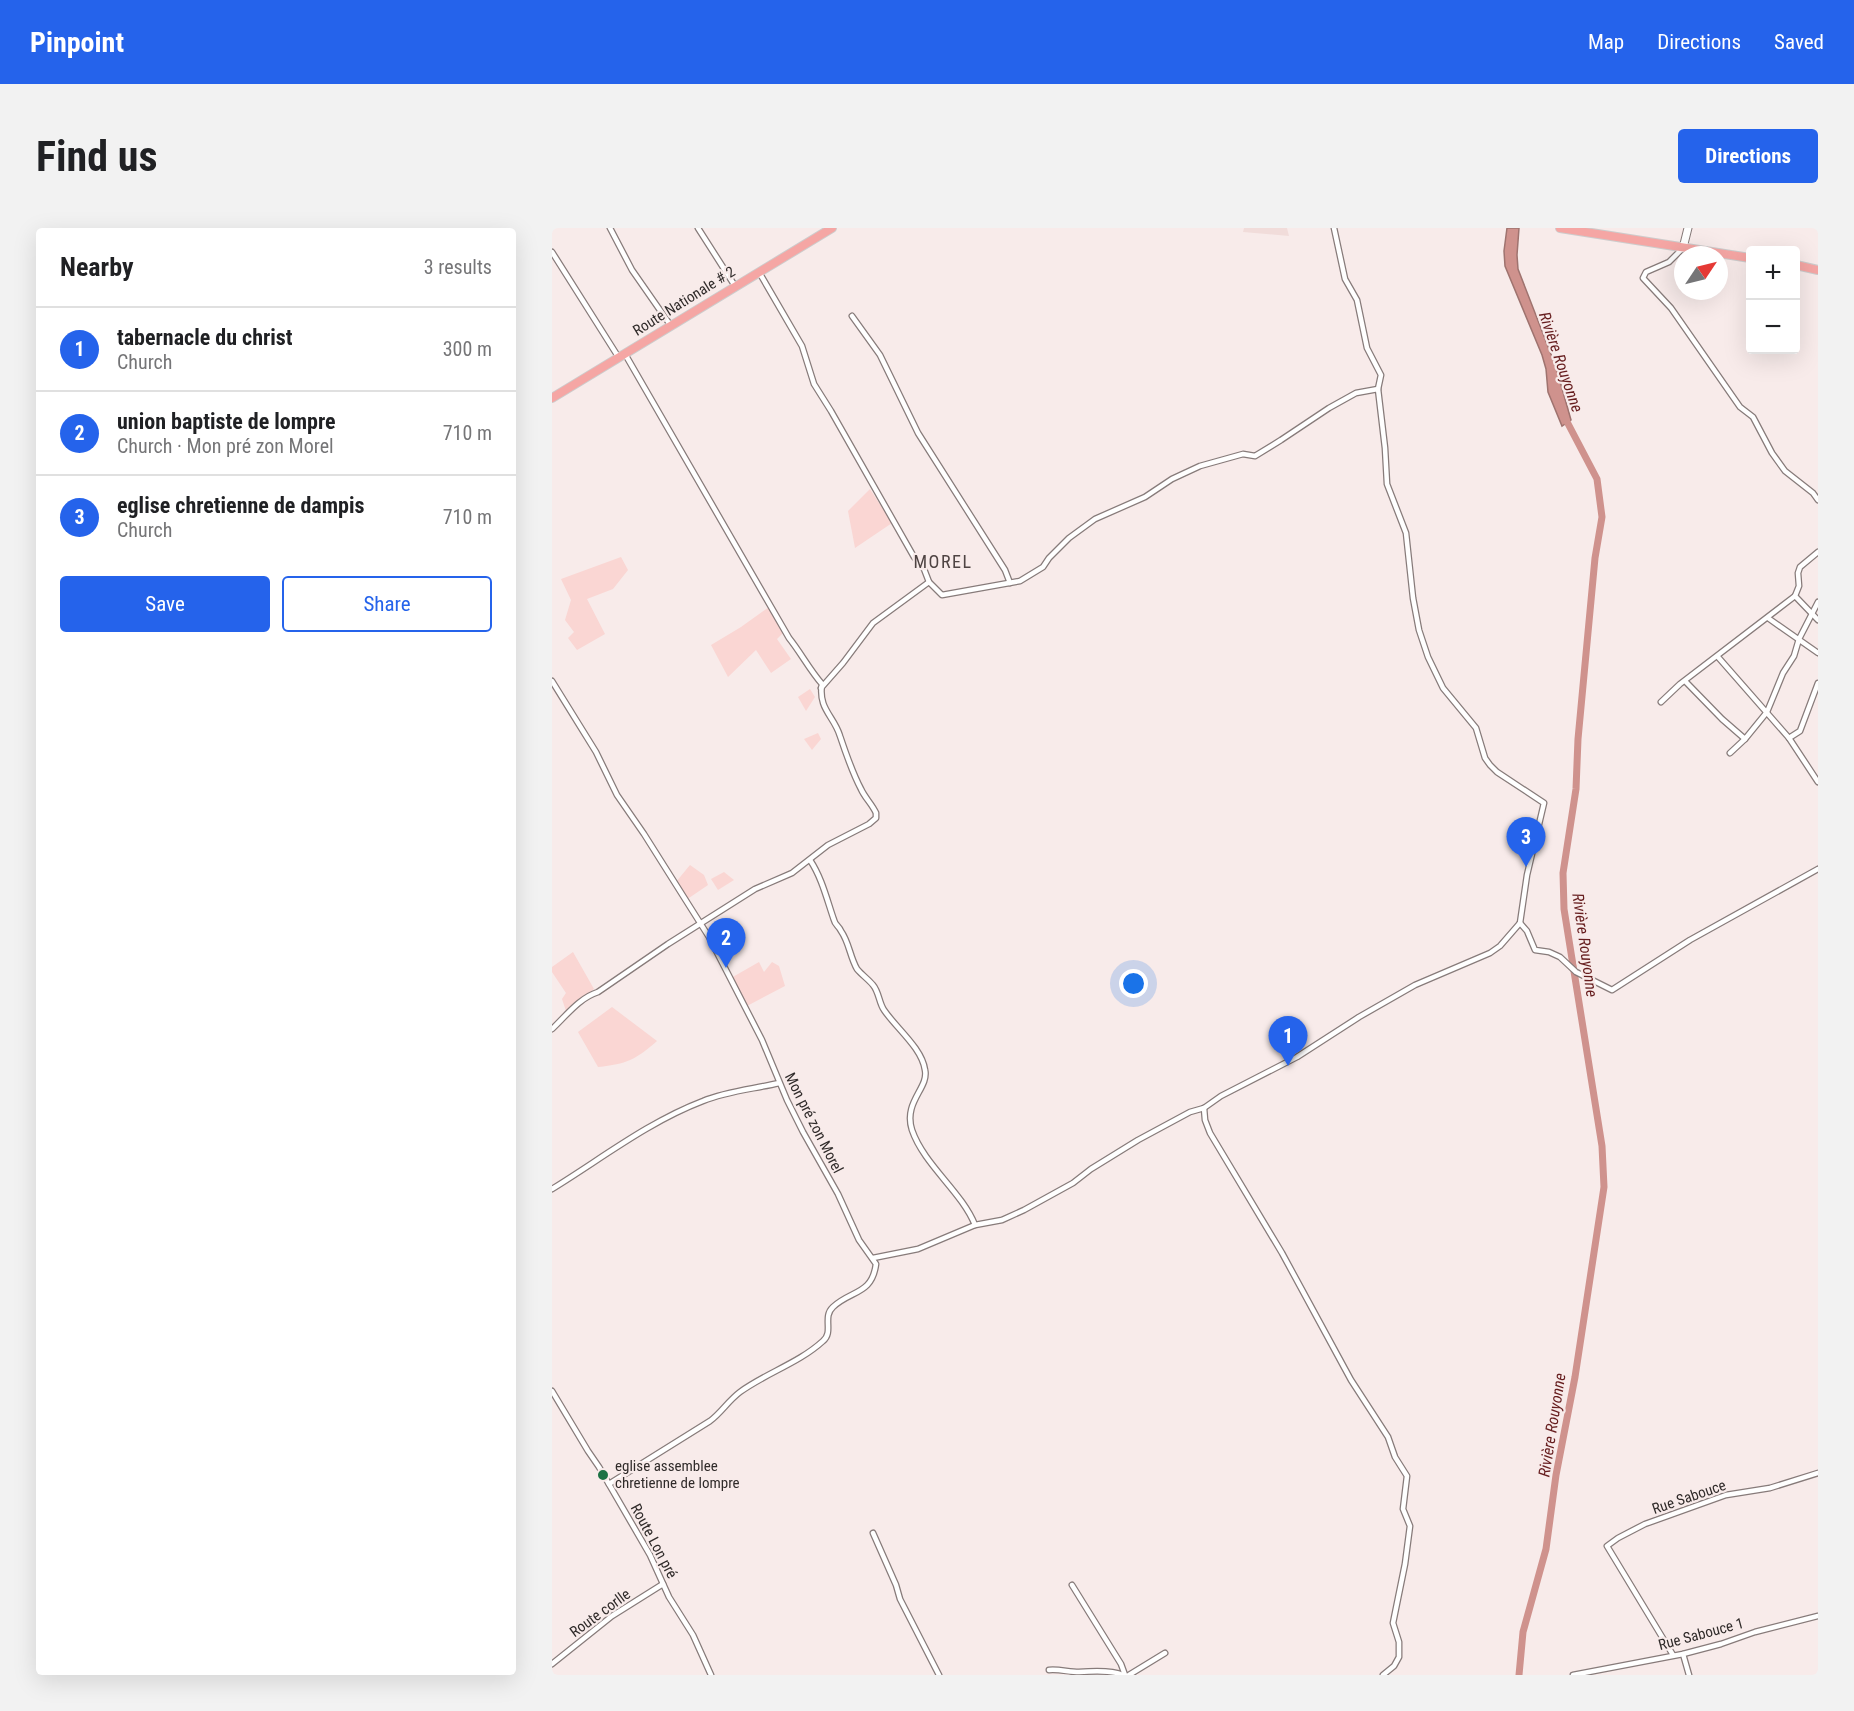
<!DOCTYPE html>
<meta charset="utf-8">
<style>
:root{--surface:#fff;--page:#f2f2f2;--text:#202124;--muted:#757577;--line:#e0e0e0;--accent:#2563eb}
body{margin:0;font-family:"Roboto Condensed",sans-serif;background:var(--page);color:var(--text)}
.controls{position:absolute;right:18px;top:18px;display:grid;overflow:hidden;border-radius:6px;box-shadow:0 6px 24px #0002}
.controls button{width:54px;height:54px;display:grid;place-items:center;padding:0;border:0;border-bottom:2px solid var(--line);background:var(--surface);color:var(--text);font:30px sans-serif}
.compass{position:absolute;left:1122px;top:18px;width:54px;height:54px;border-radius:50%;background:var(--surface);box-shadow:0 6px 24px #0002;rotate:55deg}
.you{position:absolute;left:582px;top:756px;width:21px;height:21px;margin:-15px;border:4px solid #fff;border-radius:50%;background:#1a73e8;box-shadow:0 0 0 9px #1a73e833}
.badge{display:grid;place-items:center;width:39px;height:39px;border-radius:50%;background:var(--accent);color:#fff;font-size:20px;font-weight:700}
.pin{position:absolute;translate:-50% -50px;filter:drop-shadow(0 2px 3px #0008)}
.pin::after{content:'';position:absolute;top:32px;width:21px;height:18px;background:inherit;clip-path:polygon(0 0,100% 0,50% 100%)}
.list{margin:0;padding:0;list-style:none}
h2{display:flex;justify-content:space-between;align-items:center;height:78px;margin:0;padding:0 24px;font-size:26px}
h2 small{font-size:20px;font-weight:400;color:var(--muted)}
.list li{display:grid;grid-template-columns:39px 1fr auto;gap:18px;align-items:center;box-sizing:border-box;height:84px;padding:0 24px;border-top:2px solid var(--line)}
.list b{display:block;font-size:22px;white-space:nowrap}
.list p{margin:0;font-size:20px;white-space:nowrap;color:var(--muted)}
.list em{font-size:20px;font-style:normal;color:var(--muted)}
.actions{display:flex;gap:12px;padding:18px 24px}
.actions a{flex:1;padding:14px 0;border:2px solid var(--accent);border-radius:6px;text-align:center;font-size:21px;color:var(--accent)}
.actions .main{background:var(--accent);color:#fff}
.map{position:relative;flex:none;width:1266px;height:1447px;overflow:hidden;border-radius:6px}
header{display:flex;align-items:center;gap:36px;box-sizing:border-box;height:84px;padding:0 30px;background:var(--accent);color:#fff}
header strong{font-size:28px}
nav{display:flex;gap:33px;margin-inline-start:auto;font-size:21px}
.intro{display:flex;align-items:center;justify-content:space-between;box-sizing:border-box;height:144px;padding:0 36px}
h1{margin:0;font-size:42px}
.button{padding:15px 27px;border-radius:6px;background:var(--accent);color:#fff;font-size:21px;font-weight:700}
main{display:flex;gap:36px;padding:0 36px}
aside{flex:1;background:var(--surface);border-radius:6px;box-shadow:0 6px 24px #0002}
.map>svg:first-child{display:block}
</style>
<header>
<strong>Pinpoint</strong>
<nav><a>Map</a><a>Directions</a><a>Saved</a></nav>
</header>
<div class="intro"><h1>Find us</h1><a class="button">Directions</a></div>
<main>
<aside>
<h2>Nearby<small>3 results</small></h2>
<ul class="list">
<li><span class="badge">1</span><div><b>tabernacle du christ</b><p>Church</p></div><em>300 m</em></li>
<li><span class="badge">2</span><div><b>union baptiste de lompre</b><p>Church · Mon pré zon Morel</p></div><em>710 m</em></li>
<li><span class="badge">3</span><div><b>eglise chretienne de dampis</b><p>Church</p></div><em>710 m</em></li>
</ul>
<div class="actions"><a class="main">Save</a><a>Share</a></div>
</aside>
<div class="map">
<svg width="1266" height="1447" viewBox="0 0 1266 1447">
<rect width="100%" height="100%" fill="#f8ebea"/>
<polygon fill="#f1dcda" points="692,0 735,0 737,8 691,4"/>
<g fill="#fad6d3">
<polygon points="318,261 340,295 303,320 296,283"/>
<polygon points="69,329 76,342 61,361 35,371 53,406 25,422 16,410 22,404 13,392 19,372 9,351"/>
<polygon points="217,379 232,404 225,411 239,431 219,445 204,422 176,449 159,417 189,399"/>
<polygon points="258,461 263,469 254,483 246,469"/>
<polygon points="266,505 269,511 260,522 252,511"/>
<polygon points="138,637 152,647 156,657 134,672 124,654"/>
<polygon points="172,644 182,652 166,662 159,651"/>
<polygon points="21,724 42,761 14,783 10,771 14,765 0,744 0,739"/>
<polygon points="207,734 212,744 220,734 227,738 233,758 195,778 179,750"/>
<path d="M60 779 105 813C83 832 75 836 46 839L26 804Z"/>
</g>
<polygon fill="#cf928d" stroke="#9f736f" stroke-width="1.5" points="955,0 967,0 965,27 966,41 1004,139 1019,192 1010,198 996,164 994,141 990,127 953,38 952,23"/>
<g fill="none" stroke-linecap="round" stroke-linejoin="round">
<polyline stroke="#cf928d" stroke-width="7" points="967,1447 971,1404 994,1321 1004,1247 1023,1149 1052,959 1050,918 1012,681 1011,645 1024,561 1026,511 1043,330 1050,289 1045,251 1012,188"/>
<defs>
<g id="street">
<polyline points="58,0 80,42 119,98"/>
<polyline points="146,0 183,58"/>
<polyline points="1131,20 1117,34 1094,44 1091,50 1119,80 1188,179 1201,189 1220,225 1233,243 1261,265 1266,272"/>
<polyline points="0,24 67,130"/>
<polyline points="207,44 250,118 262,156 279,183 362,329 372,341 377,354 390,367 468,353 491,339 497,330 517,310 543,291 593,269 620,251 648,238 691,226 703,228 729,212 777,180 804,165 826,161"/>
<polyline points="300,88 328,127 366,205 453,342 458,355"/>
<polyline points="1266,324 1248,339 1246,345 1247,358 1243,368 1266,392"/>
<polyline points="1216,390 1266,425"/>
<polyline points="1166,429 1237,510 1266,554"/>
<path d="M0 453 44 524 65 567 92 606 157 709 210 812 235 872 251 904 286 966 307 1012 324 1036C320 1067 299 1062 281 1079 270 1089 282 1104 271 1113 247 1135 214 1145 188 1164 176 1173 169 1185 158 1193L57 1256"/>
<polyline points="1133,453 1170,491 1193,511"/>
<polyline points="269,460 291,435 321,395 377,354"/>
<polyline points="1109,474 1128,456 1243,368"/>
<polyline points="1237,510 1248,503 1266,455"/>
<polyline points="1178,525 1193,511 1215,484 1231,445 1242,428 1247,411 1266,374"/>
<path d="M258 632C270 650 275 672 282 692 283 697 287 698 289 703 297 714 298 729 305 741 310 747 316 751 321 757 327 764 327 775 332 782 344 800 370 820 373 842 377 860 351 874 360 902 372 937 410 964 423 997"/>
<polyline points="968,695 975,703 983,722 997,724 1008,729 1024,744 1060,762 1138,712 1266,641"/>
<path d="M0 801C14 788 27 770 46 764L116 716 203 661 240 645 276 617 317 596 324 590V585C320 576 313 570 309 561 300 544 294 526 288 508 282 488 266 481 270 456 257 441 249 425 237 410L73 126"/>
<polyline points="652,880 653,892 658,905 730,1025 799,1152 836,1209 843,1229 855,1248 851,1281 858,1298 853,1336 841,1395 847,1414 847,1429 842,1438 831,1447"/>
<path d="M0 961C49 931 96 894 151 873 175 863 202 861 227 855"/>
<polyline points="321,1030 366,1021 423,997 450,992 472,982 521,955 539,941 586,912 638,884 652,880 669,868 745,829 807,789 863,757 938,725 948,718 968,695 975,647 992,575 945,544 938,537 933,530 924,500 891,460 876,429 867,402 861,370 854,305 835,256 833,220 826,161 829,147 815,120 805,72 793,51 782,0"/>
<polyline points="0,1163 36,1223 47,1239 98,1327 117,1369 141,1407 159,1447"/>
<polyline points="321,1305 344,1357 348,1371 387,1447"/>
<polyline points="520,1357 569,1436 573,1447"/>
<polyline points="1131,1426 1137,1447"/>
<polyline points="1121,1427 1055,1318 1066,1310 1093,1296 1174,1267 1218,1260 1266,1245"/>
<polyline points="0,1436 60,1388 111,1356"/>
<path d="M497 1442C507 1441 517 1444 527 1444 539 1443 560 1442 571 1447"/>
<polyline points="577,1447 613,1425"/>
<polyline points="1021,1447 1131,1426 1169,1416 1203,1404 1266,1388"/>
</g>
<polyline id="secondary" points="1131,20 1136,0"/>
<g id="primary">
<polyline points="1008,0 1198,30"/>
<polyline points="1244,37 1266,42"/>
<polyline points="0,170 280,0"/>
</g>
</defs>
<use href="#street" stroke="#877b7a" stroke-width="7"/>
<use href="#secondary" stroke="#877b7a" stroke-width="9"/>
<use href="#primary" stroke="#cdcccc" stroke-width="10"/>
<use href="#street" stroke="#fff" stroke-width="4.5"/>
<use href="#secondary" stroke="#fff" stroke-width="7"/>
<use href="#primary" stroke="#f5a6a4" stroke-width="8"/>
</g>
<circle fill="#1c7245" stroke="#f8ebea" stroke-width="2" cx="51" cy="1247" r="6"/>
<g text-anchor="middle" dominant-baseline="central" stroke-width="4.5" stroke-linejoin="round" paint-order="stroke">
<g font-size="15" fill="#302b2a" stroke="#f8ebea">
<text transform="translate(132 73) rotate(-32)">Route Nationale # 2</text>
<text transform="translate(262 895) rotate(63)">Mon pré zon Morel</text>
<text transform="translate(1137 1269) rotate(-19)">Rue Sabouce</text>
<text transform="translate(102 1313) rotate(62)">Route Lon pré</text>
<text transform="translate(48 1385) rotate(-36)">Route corlle</text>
<text transform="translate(1149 1406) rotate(-15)">Rue Sabouce 1</text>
</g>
<g font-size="15" fill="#302b2a" stroke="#f8ebea" text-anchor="start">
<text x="63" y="1238">eglise assemblee<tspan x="63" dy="17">chretienne de lompre</tspan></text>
</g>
<g font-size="16" font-style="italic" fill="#661d1e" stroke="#f8ebea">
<text transform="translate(1009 134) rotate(71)">Rivière Rouyonne</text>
<text transform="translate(1033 717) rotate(82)">Rivière Rouyonne</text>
<text transform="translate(1000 1197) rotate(-81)">Rivière Rouyonne</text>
</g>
<g font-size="18" letter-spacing="1.5" fill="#4f4443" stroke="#f8ebea">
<text x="391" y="333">MOREL</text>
</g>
</g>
</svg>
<div class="controls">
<button>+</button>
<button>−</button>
</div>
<svg class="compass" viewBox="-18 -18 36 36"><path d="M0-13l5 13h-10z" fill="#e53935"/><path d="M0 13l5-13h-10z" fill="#757577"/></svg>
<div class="you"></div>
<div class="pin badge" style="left:736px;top:838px">1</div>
<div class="pin badge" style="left:174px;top:740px">2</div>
<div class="pin badge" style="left:974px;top:639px">3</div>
</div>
</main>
